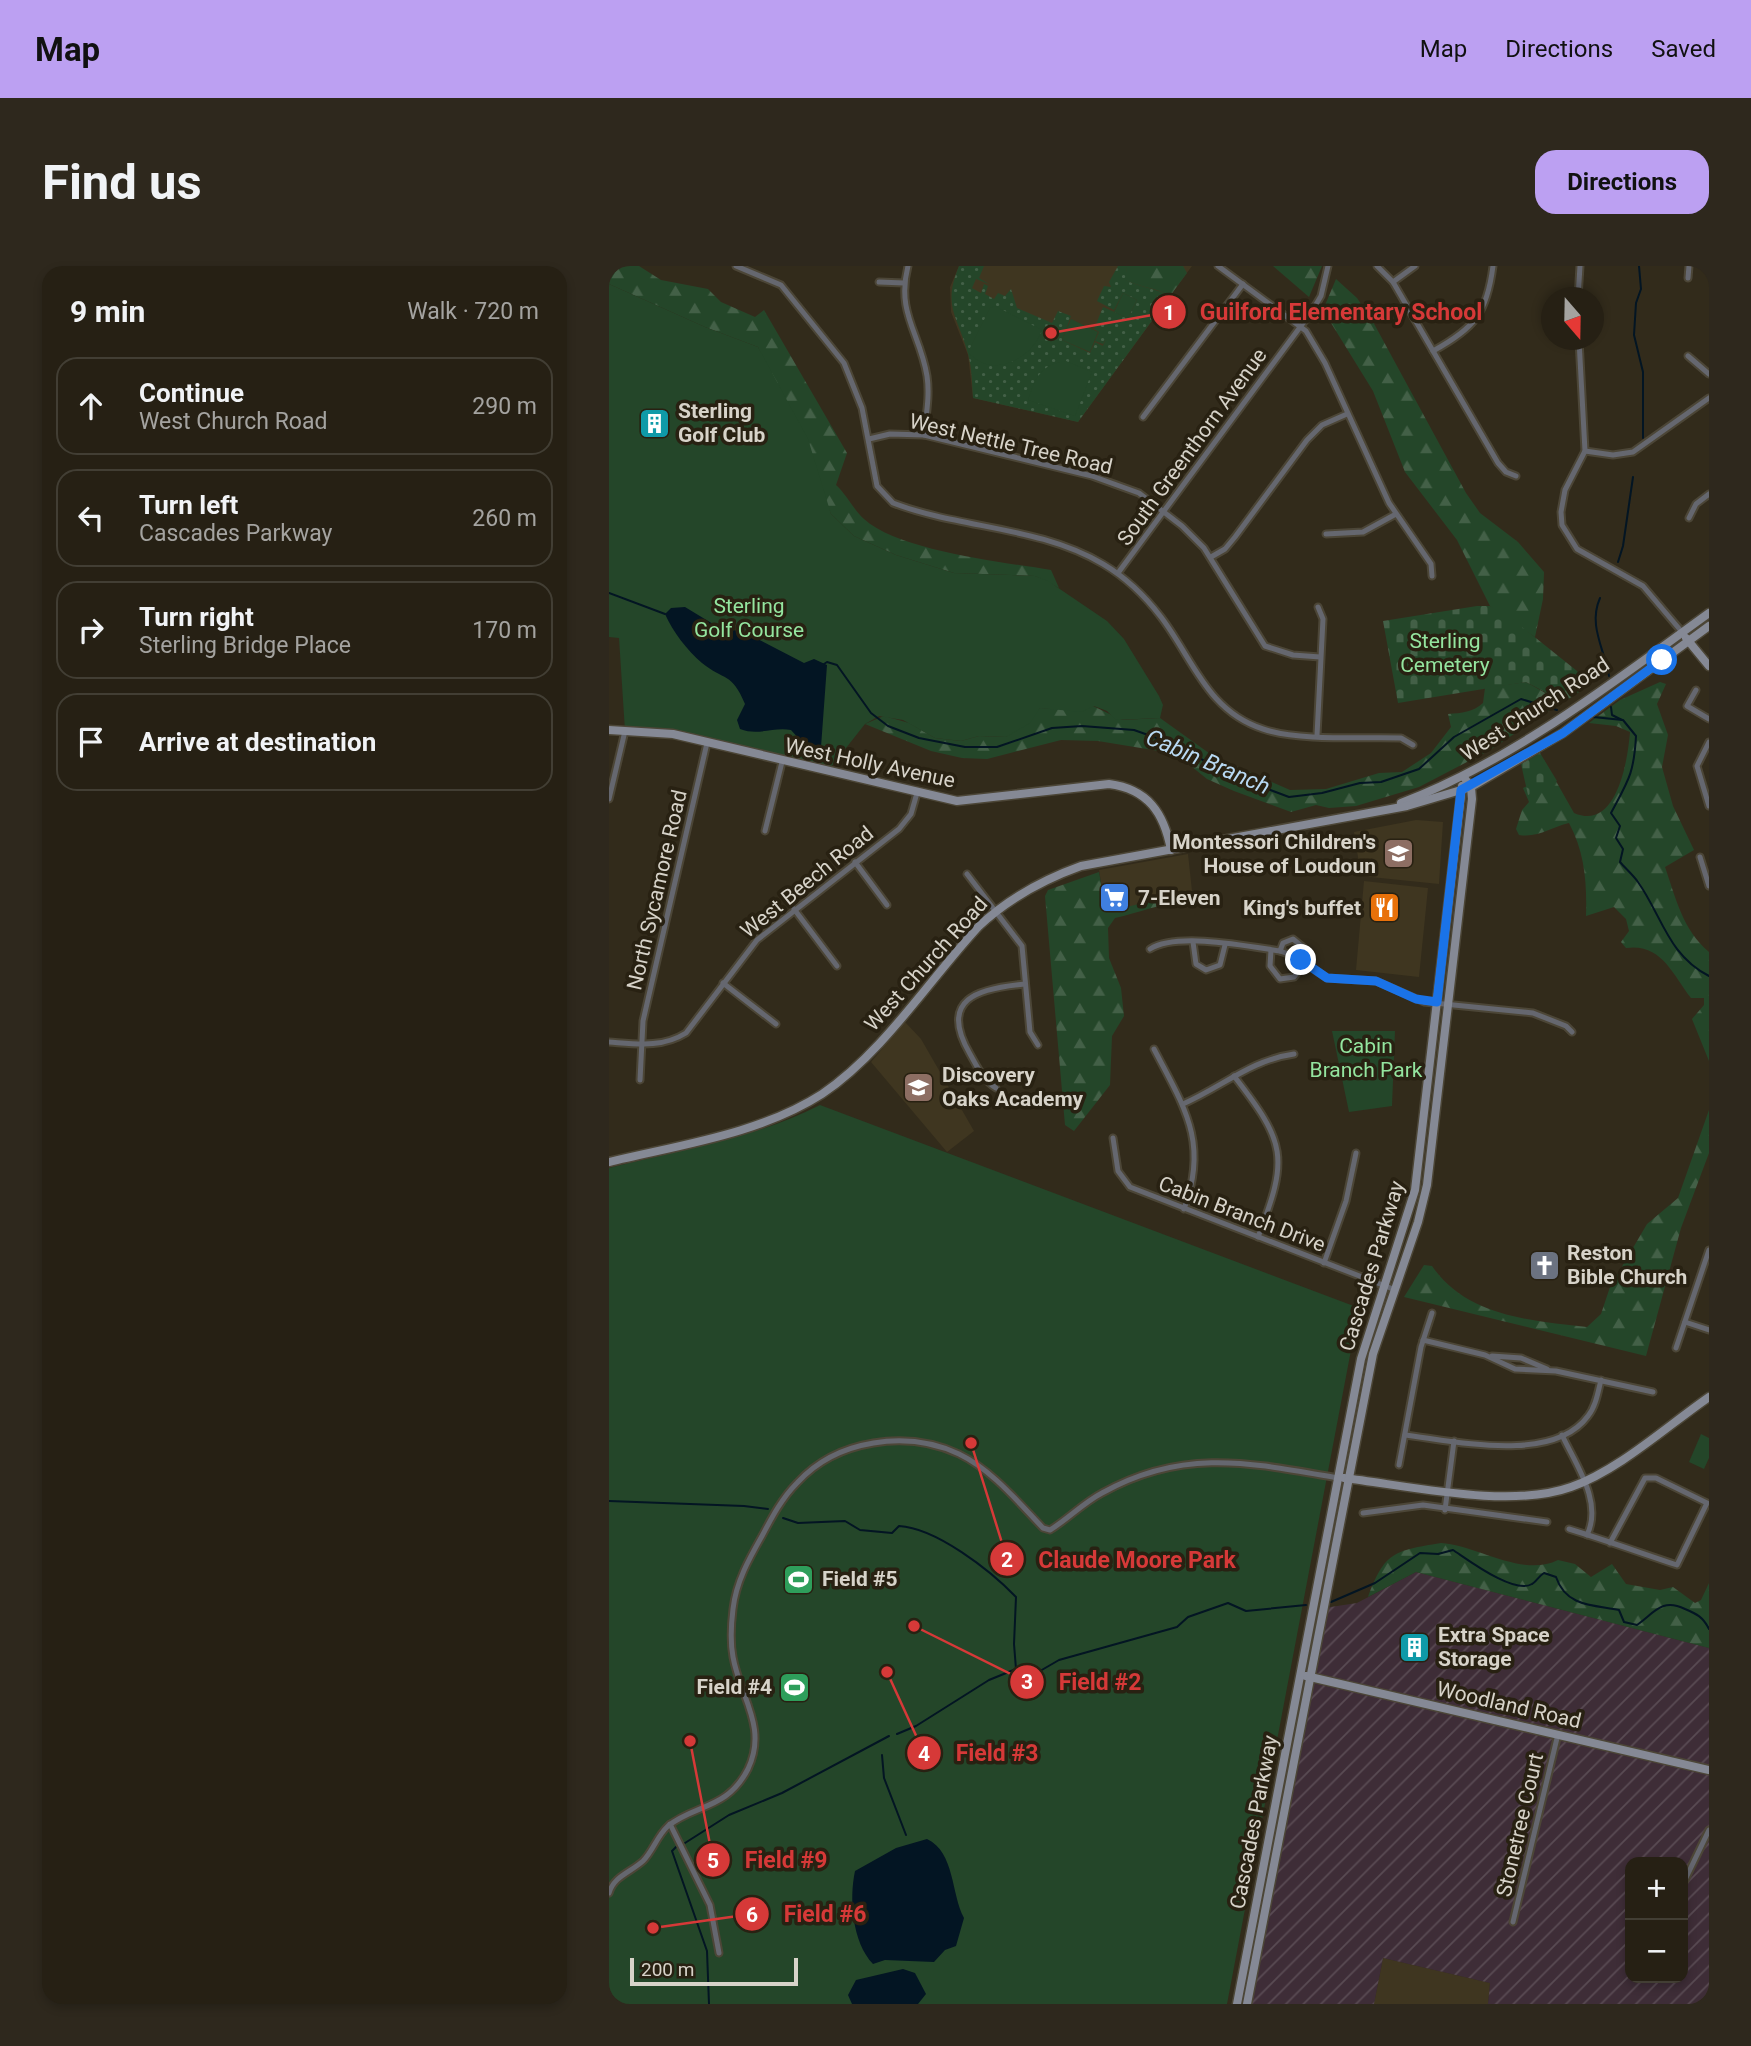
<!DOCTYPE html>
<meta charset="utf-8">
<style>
:root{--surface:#262014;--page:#2e281d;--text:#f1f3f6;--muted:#a4a3a0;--line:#423e34;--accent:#bca0f2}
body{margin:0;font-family:Roboto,sans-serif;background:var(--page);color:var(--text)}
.controls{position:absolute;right:21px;bottom:21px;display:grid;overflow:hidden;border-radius:14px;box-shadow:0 4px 10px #0003}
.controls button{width:63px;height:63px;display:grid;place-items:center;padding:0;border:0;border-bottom:2px solid var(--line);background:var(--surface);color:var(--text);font:35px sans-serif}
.compass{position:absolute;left:932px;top:21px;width:63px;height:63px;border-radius:50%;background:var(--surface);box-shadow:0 4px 10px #0003;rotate:160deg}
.scale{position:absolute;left:21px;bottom:18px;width:168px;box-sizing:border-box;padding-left:7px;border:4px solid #d7d3c9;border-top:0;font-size:19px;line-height:24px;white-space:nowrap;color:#d7d3c9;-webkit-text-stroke:5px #282112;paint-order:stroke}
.stop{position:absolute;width:21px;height:21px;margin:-16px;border:5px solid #1a73e8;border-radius:50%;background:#fff}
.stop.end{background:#1a73e8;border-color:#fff;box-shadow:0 2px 7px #0008}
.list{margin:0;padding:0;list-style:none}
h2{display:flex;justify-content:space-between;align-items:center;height:91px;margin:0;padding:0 28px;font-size:30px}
h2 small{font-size:23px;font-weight:400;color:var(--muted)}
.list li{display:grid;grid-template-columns:46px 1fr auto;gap:21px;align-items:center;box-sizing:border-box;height:98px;margin:0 14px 14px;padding:0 14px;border:2px solid var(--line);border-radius:21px}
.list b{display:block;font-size:26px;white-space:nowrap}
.list p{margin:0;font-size:23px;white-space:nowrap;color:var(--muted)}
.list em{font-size:23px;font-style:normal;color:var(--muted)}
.icon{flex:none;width:38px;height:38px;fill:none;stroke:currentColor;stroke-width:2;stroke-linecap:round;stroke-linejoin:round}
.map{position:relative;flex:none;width:1100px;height:1738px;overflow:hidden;border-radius:21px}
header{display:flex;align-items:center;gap:42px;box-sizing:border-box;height:98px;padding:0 35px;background:var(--accent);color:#111}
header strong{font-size:33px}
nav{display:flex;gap:38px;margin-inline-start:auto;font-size:24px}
.intro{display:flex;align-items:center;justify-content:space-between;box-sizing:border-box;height:168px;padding:0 42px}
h1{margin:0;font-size:49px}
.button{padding:18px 32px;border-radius:21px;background:var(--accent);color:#111;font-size:24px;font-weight:700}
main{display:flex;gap:42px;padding:0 42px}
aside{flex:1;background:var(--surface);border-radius:21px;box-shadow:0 4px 10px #0003}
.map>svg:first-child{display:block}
</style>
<header>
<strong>Map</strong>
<nav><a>Map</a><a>Directions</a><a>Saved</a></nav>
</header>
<div class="intro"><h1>Find us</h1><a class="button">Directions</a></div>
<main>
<aside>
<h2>9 min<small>Walk · 720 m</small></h2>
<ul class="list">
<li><svg class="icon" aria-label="ahead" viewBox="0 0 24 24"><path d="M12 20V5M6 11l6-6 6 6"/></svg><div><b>Continue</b><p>West Church Road</p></div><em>290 m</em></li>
<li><svg class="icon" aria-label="left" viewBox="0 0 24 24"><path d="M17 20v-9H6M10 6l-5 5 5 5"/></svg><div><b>Turn left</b><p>Cascades Parkway</p></div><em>260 m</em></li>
<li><svg class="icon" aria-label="right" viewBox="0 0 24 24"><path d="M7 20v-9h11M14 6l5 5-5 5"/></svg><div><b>Turn right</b><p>Sterling Bridge Place</p></div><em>170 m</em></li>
<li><svg class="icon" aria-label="arrive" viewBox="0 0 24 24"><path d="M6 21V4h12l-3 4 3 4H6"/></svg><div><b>Arrive at destination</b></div></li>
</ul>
</aside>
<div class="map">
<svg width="1100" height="1738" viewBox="0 0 1100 1738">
<defs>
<pattern id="industrial-furrows" width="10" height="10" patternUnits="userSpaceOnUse" patternTransform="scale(1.75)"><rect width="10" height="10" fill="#3e2d37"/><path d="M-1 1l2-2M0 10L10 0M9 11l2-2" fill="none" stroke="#594b53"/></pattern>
<pattern id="grass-dots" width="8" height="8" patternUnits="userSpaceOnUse" patternTransform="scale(1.75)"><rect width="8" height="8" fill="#244629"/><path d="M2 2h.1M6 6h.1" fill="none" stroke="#436047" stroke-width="1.8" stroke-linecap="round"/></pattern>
<pattern id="forest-firs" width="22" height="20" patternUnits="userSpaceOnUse" patternTransform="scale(1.75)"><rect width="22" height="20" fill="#244629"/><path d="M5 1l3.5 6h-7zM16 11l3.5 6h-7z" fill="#436047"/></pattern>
<pattern id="cemetery-stones" width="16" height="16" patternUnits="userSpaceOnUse" patternTransform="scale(1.75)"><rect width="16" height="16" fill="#244629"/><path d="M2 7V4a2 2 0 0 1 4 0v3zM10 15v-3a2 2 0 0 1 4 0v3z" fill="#436047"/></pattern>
</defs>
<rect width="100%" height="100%" fill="#322b1b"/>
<g fill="#3f3620">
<polygon points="350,0 583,0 469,156 364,132 359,89 342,46 341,21"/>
<polygon points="807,554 834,556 830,618 752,610 745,566"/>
<polygon points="579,588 583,625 497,647 490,604"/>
<polygon points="755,615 819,622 810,711 747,704"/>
<polygon points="296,756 312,773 365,865 338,886 262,796"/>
<polygon points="774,1692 881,1717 879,1738 765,1738"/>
</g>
<path fill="url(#industrial-furrows)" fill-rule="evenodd" d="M807 1306 1100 1382V1738H879L881 1717 774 1692 765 1738H638L715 1342 748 1337ZM1021 1596H1074V1712H1021Z"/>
<path fill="url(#grass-dots)" d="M350 0H375L370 12 380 18 367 13 363 22 372 27 375 18 379 20 376 28 385 33 389 27 396 30 402 23 408 42 443 57 449 45 462 50 453 74 481 87 486 76 494 80 489 90 497 73 494 78 486 75 490 66 485 63 494 41 519 52 528 34 514 27 505 44 488 35 495 20 502 21 500 16 509 0H518L517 14C533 22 546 22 561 30L469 156 364 132C363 118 363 102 359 88 349 50 333 41 350 0Z"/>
<g fill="url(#forest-firs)">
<path d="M0 0H30L52 14 99 23 112 36 146 51 155 44 238 187 227 219C238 229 244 243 255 253 290 285 394 296 442 304L450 322 426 310 345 307 287 289 245 270 222 248 149 81 96 61 0 18Z"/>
<path d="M518 0H574L578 7 561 30C546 21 533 22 516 14Z"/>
<polygon points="664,0 713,0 700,31"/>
<polygon points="727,13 748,32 763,54 857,227 871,247 909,276 935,306 934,333 926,371 881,340 848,274 796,206 764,125 714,44"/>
<path d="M917 416 947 433V440L881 484 810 521 747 540 720 542 707 539 682 546 625 525 598 513 577 496 550 485 489 475 452 474 378 493 353 492 322 485 256 458 275 450 300 457 326 472 352 475 370 470 397 471 431 442 457 443 484 440 513 454 551 452 604 490 681 524 717 523 770 507 793 506 822 487 842 461 839 448C853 447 864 446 874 437L876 422Z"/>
<path d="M1051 416 1057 418 1048 438 1059 469 1053 501 1064 540 1085 584 1056 601C1067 633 1074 664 1100 686V795L1083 753 1095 739V732H1082C1063 707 1052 677 1017 682L1012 676 1020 665 1017 653 1005 641 977 650C978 617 976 587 960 557 942 561 930 572 910 569L907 563 913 544 920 536 914 522 926 516 931 494H935L965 547C1008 566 1019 493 1021 466L1007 460 980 457 1011 434Z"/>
<path d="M490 606 497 646 583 625 596 632V639C569 630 534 646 506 652L499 662 500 692 512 722 515 750 503 770 501 819 465 865 456 859 436 630 439 624Z"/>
<path d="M1100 844V887L1072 962 1037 1090 795 1031 815 999 823 1000C857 1050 922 1055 978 1061L992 1048 1001 1021 1038 958 1069 932Z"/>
<path d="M832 1277C867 1279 914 1312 949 1294L966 1298 982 1311 1003 1298 1017 1318 1051 1324 1064 1321 1086 1337 1092 1334 1100 1317V1382L807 1306 759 1331C776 1286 784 1285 832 1277Z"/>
</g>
<g fill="url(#cemetery-stones)">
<polygon points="868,340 881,340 893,345 968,405 979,420 955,436 917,416 789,437 774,355"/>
<polygon points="931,487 948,515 919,529 912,498"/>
</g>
<g fill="#244629">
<polygon points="0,18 96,61 149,81 199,173 222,248 245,270 287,289 345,307 426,310 439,315 498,355 515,373 550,430 554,439 551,452 507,454 498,445 485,440 472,446 431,442 421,457 397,471 370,470 352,475 326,472 294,454 270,450 256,458 218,506 64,468 16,465 10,372 0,371"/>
<polygon points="514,27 528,34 519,52 505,46"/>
<path d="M386 40 433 64C423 93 383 114 359 86L381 42Z"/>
<polygon points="462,53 489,66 481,86 453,74"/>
<path d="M457 95 483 106 466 150 419 134C426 112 432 98 457 95Z"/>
<polygon points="723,765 786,765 783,840 740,846"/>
<path d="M211 839 750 1042 618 1738H0V902C70 884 147 872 211 839Z"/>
<polygon points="1092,1168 1100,1172 1100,1192 1095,1203 1080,1196"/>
</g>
<g fill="#031523">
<path d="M76 341 104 358 139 368 195 397 205 393 218 399 212 481 191 474 182 464C163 461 149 470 131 463L128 454 136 438C123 406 115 415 93 397 78 384 64 366 56 348L62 342Z"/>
<path d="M318 1573C346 1586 342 1628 355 1652L347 1680 336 1684 325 1696 276 1694 264 1698C243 1676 240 1633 246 1605L287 1582Z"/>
<polygon points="294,1703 306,1707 317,1728 309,1738 243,1738 239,1729 247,1714"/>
</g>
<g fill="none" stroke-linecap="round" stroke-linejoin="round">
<g stroke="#031523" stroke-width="2">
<polyline points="1030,0 1032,23 1027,37 1025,69 1034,106 1034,172"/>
<polyline points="1009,296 1014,280 1024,211"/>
<polyline points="0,327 56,348"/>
<path d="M991 332C979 359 995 382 1000 410"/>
<polyline points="215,398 218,396 228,399 262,447 279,460 310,472 356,481 388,481 443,462 473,460 525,464 559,476 627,511 680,531 713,527 751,517 772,516 810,503 845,471 912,433 948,444"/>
<polyline points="1002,441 1003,449 1013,454"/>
<path d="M984 451 1014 454 1027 470C1025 508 1019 515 1002 547L1011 560 1007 572 1014 583 1011 596C1017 603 1024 609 1029 616 1053 650 1059 689 1100 710"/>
<polyline points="0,1235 135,1240 159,1243"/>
<path d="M174 1252 189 1257 236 1255 251 1264 283 1267 290 1260C327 1262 381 1304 407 1331L405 1378 407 1403"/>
<path d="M722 1336 766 1317 811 1287 829 1288 844 1284C858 1293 905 1329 923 1318 927 1316 930 1310 935 1307L947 1311C957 1341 985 1339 1010 1344L1015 1356 1028 1359C1046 1346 1053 1332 1076 1343 1088 1348 1094 1351 1100 1363"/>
<polyline points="288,1468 307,1460 380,1414 407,1403 431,1405 450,1394 568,1361 579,1351 619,1337 637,1345 697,1339"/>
<polyline points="273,1489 275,1512 297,1569"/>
<polyline points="76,1577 120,1549 173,1527 280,1470"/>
<polyline points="67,1581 63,1585 98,1685 100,1738"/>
</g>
<defs>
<g id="street">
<path d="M127 0 172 19 235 97 253 142 268 220 284 237C352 263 430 260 494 298 516 311 536 330 552 351 584 393 598 445 654 463 689 475 753 471 792 472L804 479"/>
<path d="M299 0C287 47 311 67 318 110 321 130 317 149 315 169"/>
<polyline points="609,0 697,65 716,97 780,237 822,298 823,310"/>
<polyline points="768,0 784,16 889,197 897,206 907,210"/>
<polyline points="1079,12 1080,0"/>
<polyline points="270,16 295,17"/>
<polyline points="784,16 806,0"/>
<polyline points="969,32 971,0"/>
<polyline points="970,74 976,185 956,224 952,246 953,259 968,283 1034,320 1073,366"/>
<path d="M824 85C866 62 878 47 884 0"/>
<polyline points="1079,90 1100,108"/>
<polyline points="534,151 634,18"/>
<polyline points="260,173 281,168 315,169 483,210 530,227 573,260 595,282 656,380 684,389 711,391"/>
<polyline points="976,185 1004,189 1024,186 1100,132"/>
<polyline points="1080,252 1087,238 1100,228"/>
<polyline points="717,268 754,266 787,248"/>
<polyline points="602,291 616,283 626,271 698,174 713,159 738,148"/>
<polyline points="509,307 703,45 712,30 719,0"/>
<polyline points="1087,424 1078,440 1100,453"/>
<polyline points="708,469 714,353 709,341"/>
<polyline points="1100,476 1088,500 1100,540"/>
<polyline points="0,533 16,465"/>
<polyline points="156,565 173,496"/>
<polyline points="1091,591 1100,620"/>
<polyline points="246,596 278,639"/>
<polyline points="358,608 413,680 421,766 429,779"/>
<polyline points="185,643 228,700"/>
<polyline points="584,676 587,698 597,704 611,699 616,679"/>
<path d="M541 683C568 666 638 680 671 685L685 690 718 712 767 715 815 736 924 747 957 760 963 766"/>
<polyline points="662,684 661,700 671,713 685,711 696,697"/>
<polyline points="671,685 674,677 684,673 695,682 692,694"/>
<polyline points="114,717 167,758"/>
<path d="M0 776C28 778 53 782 77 767L148 674 290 563 302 548 308 527"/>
<path d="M545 783C575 841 600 876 575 943"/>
<path d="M625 810C677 877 680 891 649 971"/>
<polyline points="31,814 34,755 98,477"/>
<path d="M387 822C374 814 369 802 361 788 329 733 369 722 416 718"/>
<path d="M574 838C613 821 642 794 685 788"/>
<polyline points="504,872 509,905 521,921 784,1023"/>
<polyline points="715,997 737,935 747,887"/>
<polyline points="1076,1056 1100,1064"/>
<polyline points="814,1074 876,1089 906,1103 947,1105 1044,1126"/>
<polyline points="1067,1082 1100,984"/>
<polyline points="883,1090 912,1092 938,1103"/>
<path d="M796 1169C846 1175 944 1198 979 1150 987 1140 989 1126 992 1114"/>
<path d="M953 1169C967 1199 994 1236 978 1269"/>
<polyline points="790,1199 812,1081 823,1047"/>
<polyline points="836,1244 845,1175"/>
<polyline points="754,1247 814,1239 938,1256"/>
<path d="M960 1263C996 1274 1032 1287 1068 1299L1098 1237 1047 1212H1036L1001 1277"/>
<polyline points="61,1558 101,1639 110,1687"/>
<polyline points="1074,1618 1100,1564"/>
<path d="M0 1627C5 1610 22 1606 34 1595 44 1585 48 1570 59 1560 86 1538 118 1544 139 1503 159 1461 131 1431 124 1391 121 1375 122 1359 124 1343 127 1316 140 1293 153 1270 163 1251 173 1232 188 1217 228 1173 298 1164 350 1188 383 1204 409 1236 434 1262L441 1264C459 1253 474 1237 493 1227 575 1181 643 1197 729 1212"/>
<polyline points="904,1656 949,1468"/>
</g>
<g id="secondary">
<polyline points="1077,372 1100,400"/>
<path d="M0 464 64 468 348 535 500 518C539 523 555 547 562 584"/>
<path d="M792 537C905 494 1003 417 1100 347"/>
<path d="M0 896C70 879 151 868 213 828 274 787 320 714 370 660 400 632 433 614 472 600L798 540 862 521 954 467 1100 360"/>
<path d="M735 1212C801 1220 901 1243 962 1221 1010 1204 1058 1160 1100 1131"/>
<polyline points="697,1410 1100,1504"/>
<polyline points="628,1738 752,1093 806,924 853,520"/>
<polyline points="638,1738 764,1088 809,956 818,919 863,533 862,521 854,510"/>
</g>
</defs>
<use href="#street" stroke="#4c4637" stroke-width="9"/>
<use href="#secondary" stroke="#4c4637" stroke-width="11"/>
<use href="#street" stroke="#65676f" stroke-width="5"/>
<use href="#secondary" stroke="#858995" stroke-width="8"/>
</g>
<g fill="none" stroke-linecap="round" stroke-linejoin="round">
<polyline stroke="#1a73e8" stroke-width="9" points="692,694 718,712 767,715 807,733 828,736 852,524 954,467 1053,394"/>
</g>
<defs>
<symbol id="building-square" viewBox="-11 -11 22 22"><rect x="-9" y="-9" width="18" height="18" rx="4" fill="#0f9aa8" stroke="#282112"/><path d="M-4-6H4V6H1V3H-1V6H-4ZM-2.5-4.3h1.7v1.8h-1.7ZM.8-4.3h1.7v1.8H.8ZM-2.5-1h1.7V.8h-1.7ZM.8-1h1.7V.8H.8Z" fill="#fff"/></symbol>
<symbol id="school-square" viewBox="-11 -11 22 22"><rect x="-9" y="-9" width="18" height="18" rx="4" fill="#8d6e63" stroke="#282112"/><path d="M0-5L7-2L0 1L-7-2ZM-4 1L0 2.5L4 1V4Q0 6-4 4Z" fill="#fff"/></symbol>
<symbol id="supermarket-square" viewBox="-11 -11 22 22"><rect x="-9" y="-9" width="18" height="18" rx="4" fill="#3f7fe0" stroke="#282112"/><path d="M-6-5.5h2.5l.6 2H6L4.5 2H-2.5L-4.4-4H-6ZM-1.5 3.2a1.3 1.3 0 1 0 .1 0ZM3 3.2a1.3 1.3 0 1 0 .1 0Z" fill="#fff"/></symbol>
<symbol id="restaurant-square" viewBox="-11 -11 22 22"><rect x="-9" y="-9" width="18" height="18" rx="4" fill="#e8710a" stroke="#282112"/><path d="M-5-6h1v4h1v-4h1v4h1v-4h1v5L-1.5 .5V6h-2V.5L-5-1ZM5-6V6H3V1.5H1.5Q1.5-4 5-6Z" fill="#fff"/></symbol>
<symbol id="church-square" viewBox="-11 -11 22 22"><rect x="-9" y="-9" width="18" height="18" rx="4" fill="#6b7280" stroke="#282112"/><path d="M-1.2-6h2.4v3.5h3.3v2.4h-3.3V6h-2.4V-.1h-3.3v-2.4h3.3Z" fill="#fff"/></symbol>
<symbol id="stadium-square" viewBox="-11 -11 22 22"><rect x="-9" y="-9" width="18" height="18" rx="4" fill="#2e9e5b" stroke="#282112"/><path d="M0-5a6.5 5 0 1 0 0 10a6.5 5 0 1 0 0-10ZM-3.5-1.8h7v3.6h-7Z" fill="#fff"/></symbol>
</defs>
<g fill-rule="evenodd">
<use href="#building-square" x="28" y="140" width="35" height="35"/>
<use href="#school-square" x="772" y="570" width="35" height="35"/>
<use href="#supermarket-square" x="488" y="614" width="35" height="35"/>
<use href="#restaurant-square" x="758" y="624" width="35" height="35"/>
<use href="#school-square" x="292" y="804" width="35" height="35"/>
<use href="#church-square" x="918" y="982" width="35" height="35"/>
<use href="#stadium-square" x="172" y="1296" width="35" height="35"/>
<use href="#building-square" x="788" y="1364" width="35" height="35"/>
<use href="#stadium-square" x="168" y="1404" width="35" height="35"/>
</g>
<g text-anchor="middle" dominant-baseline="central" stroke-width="7" stroke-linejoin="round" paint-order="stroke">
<g font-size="21" font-weight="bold" fill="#d7d3c9" stroke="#282112" text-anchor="start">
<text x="69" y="145">Sterling<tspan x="69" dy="24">Golf Club</tspan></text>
<text x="767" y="576" text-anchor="end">Montessori Children's<tspan x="767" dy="24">House of Loudoun</tspan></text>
<text x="529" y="632">7-Eleven</text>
<text x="752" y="642" text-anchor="end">King's buffet</text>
<text x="333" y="809">Discovery<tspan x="333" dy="24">Oaks Academy</tspan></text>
<text x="958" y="987">Reston<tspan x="958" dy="24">Bible Church</tspan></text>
<text x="213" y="1313">Field #5</text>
<text x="829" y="1369">Extra Space<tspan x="829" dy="24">Storage</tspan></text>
<text x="163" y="1421" text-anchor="end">Field #4</text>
</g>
<g font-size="21" fill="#d7d3c9" stroke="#282112">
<text transform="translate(402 178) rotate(13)">West Nettle Tree Road</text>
<text transform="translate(583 181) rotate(-54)">South Greenthorn Avenue</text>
<text transform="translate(926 443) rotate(-33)">West Church Road</text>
<text transform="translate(261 497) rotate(12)">West Holly Avenue</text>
<text transform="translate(198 616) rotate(-39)">West Beech Road</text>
<text transform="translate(48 624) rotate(-77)">North Sycamore Road</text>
<text transform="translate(317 698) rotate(-48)">West Church Road</text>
<text transform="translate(633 948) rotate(21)">Cabin Branch Drive</text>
<text transform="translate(763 1000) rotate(-73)">Cascades Parkway</text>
<text transform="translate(900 1439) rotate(13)">Woodland Road</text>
<text transform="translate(645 1556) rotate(-79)">Cascades Parkway</text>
<text transform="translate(911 1559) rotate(-77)">Stonetree Court</text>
</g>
<g font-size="21" fill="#94e59f" stroke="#282112">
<text x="140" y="340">Sterling<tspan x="140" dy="24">Golf Course</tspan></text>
<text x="836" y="375">Sterling<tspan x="836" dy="24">Cemetery</tspan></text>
<text x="757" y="780">Cabin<tspan x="757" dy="24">Branch Park</tspan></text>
</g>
<g font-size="23" font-style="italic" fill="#b8d9f3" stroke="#282112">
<text transform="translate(599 496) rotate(23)">Cabin Branch</text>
</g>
</g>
<path fill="none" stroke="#d63938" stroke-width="2.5" d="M442 67L560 46M362 1177L398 1293M305 1360L418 1416M278 1406L315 1487M81 1475L104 1594M44 1662L143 1648"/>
<g fill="#d63938" stroke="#282112" stroke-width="2.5">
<circle cx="442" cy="67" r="7"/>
<circle cx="362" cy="1177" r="7"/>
<circle cx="305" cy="1360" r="7"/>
<circle cx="278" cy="1406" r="7"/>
<circle cx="81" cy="1475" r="7"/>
<circle cx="44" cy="1662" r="7"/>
<circle cx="560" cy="46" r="18"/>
<circle cx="398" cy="1293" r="18"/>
<circle cx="418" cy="1416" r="18"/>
<circle cx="315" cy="1487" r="18"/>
<circle cx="104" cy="1594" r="18"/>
<circle cx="143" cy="1648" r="18"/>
</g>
<g font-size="21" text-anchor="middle" font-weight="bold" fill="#fff">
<text x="560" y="54">1</text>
<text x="398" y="1301">2</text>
<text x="418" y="1423">3</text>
<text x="315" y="1495">4</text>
<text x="104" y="1602">5</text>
<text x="143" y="1656">6</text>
</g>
<g font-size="23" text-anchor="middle" font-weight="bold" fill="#d63938" stroke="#282112" stroke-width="7" stroke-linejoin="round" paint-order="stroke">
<text x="732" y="54">Guilford Elementary School</text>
<text x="528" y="1302">Claude Moore Park</text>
<text x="491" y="1424">Field #2</text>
<text x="388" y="1495">Field #3</text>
<text x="177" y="1602">Field #9</text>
<text x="216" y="1656">Field #6</text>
</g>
</svg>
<div class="controls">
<button>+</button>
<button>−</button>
</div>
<svg class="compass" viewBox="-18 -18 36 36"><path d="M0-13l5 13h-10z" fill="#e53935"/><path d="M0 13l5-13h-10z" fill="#a4a3a0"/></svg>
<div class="scale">200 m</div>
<div class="stop" style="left:1053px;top:394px"></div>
<div class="stop end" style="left:692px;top:694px"></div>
</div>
</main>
